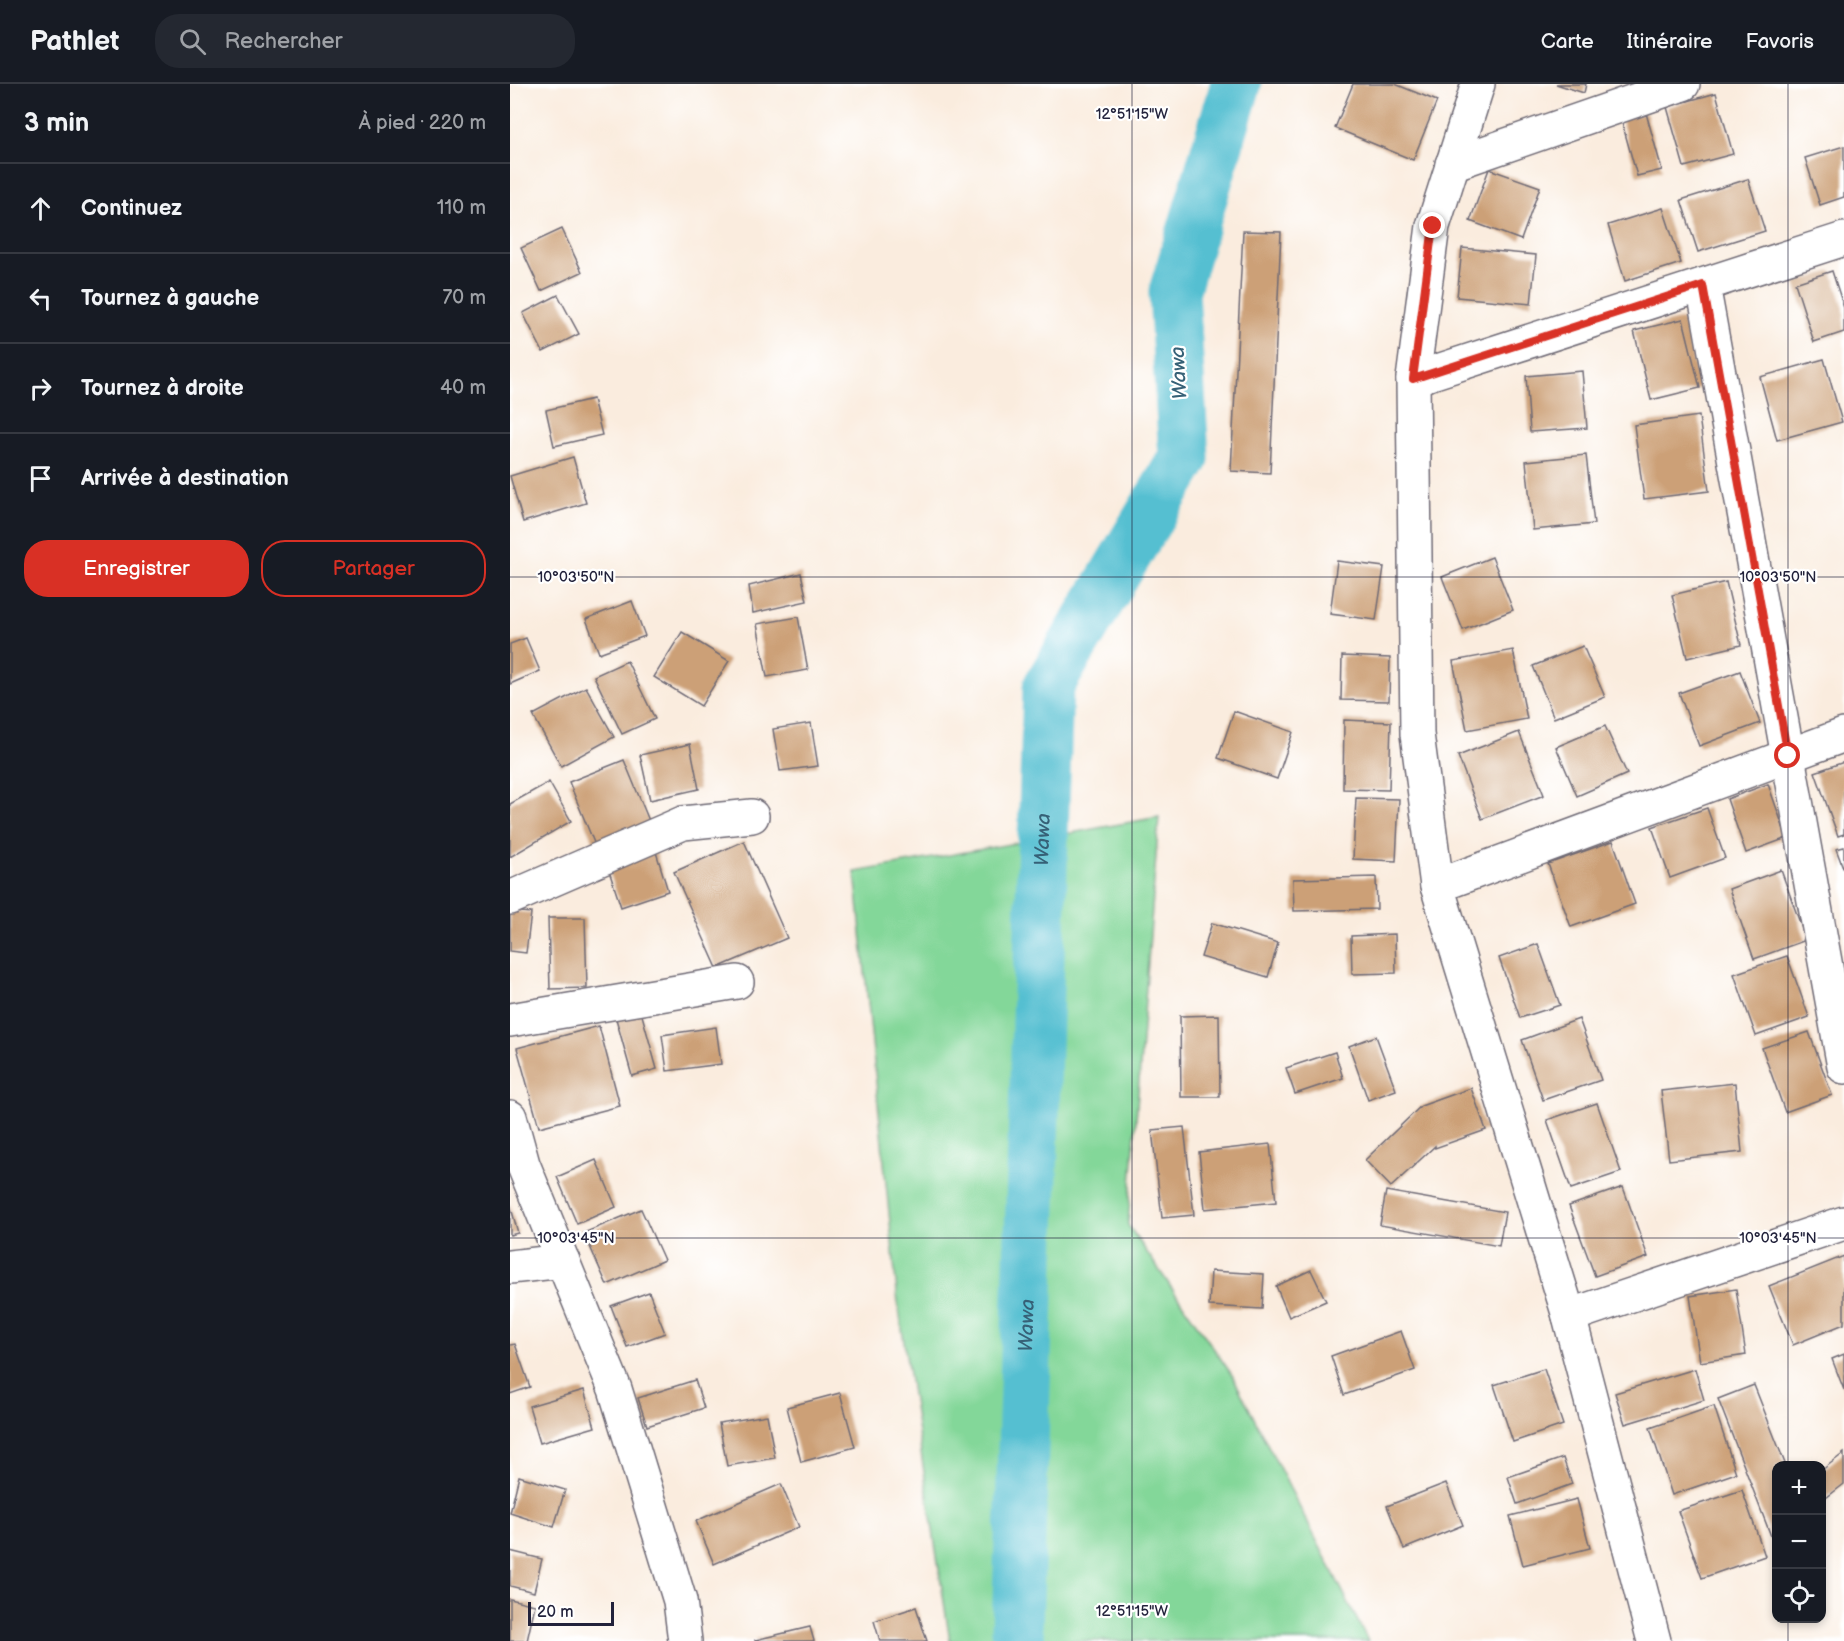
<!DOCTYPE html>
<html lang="fr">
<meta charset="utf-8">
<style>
:root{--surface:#171b24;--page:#242831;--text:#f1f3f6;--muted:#9ea1a6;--line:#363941;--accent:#d93025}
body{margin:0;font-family:"Balsamiq Sans",sans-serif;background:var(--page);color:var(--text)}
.controls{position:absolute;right:18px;bottom:18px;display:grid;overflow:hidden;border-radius:12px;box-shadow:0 3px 9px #0003}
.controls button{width:54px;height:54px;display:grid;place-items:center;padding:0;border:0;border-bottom:2px solid var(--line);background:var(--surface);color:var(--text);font:30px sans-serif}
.scale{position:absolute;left:18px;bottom:15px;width:86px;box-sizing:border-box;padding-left:6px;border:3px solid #22223b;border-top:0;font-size:16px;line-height:21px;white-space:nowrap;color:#22223b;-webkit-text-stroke:4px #fff;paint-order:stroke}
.stop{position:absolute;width:18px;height:18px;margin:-14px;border:4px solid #d93025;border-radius:50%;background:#fff}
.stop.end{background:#d93025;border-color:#fff;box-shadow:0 2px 6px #0008}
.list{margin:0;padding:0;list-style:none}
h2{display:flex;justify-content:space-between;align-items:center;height:78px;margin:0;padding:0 24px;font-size:26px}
h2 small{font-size:20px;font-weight:400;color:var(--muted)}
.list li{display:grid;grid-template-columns:39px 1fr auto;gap:18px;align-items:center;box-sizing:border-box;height:90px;padding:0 24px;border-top:2px solid var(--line)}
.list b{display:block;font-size:22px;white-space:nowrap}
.list em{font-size:20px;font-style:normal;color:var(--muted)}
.actions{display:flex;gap:12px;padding:18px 24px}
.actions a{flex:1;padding:14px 0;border:2px solid var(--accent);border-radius:24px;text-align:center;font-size:21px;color:var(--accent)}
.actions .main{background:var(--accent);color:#fff}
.icon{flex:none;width:33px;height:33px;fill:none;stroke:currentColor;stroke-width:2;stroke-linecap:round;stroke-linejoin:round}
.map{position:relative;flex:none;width:1334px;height:1557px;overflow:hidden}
header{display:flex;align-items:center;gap:36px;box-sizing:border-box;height:84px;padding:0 30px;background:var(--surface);border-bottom:2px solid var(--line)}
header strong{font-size:28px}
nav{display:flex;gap:33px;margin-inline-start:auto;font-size:21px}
.search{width:420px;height:54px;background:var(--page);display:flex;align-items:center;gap:15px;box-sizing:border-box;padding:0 21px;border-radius:24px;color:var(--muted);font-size:22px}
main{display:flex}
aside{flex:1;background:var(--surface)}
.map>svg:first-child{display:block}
</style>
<header>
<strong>Pathlet</strong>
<div class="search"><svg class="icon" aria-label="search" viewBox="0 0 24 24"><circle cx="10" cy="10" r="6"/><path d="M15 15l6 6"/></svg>Rechercher</div>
<nav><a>Carte</a><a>Itinéraire</a><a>Favoris</a></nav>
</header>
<main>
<aside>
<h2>3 min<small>À pied · 220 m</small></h2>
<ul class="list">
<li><svg class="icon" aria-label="ahead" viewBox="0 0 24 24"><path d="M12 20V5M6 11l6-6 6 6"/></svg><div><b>Continuez</b></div><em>110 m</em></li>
<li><svg class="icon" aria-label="left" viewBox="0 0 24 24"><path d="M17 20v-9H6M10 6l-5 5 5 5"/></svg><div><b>Tournez à gauche</b></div><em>70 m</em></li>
<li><svg class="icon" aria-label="right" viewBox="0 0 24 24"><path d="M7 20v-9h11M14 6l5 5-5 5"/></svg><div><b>Tournez à droite</b></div><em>40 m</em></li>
<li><svg class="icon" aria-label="arrive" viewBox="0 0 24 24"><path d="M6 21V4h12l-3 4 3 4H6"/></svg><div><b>Arrivée à destination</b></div></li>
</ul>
<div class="actions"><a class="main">Enregistrer</a><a>Partager</a></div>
</aside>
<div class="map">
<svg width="1334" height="1557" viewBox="0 0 1334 1557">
<rect width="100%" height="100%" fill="#fff"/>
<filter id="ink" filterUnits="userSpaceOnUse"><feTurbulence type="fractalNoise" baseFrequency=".0167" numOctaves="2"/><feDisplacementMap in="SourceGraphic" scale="12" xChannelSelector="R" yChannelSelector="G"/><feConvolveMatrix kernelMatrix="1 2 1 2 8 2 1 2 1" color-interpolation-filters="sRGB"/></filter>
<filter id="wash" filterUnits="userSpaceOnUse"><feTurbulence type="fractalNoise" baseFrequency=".008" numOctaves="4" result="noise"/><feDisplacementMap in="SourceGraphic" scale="24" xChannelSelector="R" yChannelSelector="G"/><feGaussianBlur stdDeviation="1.35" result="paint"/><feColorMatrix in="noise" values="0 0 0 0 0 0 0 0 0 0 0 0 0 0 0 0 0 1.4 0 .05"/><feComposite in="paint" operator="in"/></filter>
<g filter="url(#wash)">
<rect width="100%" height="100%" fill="#faecde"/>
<polygon fill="#83d799" stroke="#527c6a" stroke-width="1.5" points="649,733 618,1141 722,1291 858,1557 440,1557 388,1219 345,788"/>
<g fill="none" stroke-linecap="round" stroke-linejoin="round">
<path stroke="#55bfd1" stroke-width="51" id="s1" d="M510 1557 507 1546 538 603 674 374 664 208 726 0"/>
</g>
<g id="blocks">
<g fill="#cca077">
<polygon points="843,0 885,0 927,17 903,76 825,44"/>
<polygon points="1046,0 1076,0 1074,9"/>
<polygon points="1206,9 1223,70 1174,83 1157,23"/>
<polygon points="1136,29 1152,86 1127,92 1111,35"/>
<polygon points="1334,62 1334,113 1310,121 1295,74"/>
<polygon points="979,85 1030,103 1011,156 960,137"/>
<polygon points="1238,95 1255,147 1188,168 1171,116"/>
<polygon points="1153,124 1171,179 1115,197 1098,141"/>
<polygon points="52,145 72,188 31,207 11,164"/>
<polygon points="733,147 771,148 760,389 721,387"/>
<polygon points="952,164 1026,171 1021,220 947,213"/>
<polygon points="1322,187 1334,224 1334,248 1304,258 1285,199"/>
<polygon points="48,211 69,250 33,268 13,229"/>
<polygon points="1173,235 1190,304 1141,316 1124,247"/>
<polygon points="1314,275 1332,338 1267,356 1250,293"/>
<polygon points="1072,287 1077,344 1020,348 1016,292"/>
<polygon points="83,315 92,351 44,362 36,326"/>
<polygon points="1189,332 1199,407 1134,415 1124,341"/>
<polygon points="1076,371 1084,440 1023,446 1016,377"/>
<polygon points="63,373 76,419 13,438 0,392"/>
<polygon points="982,473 1003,526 953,546 932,493"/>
<polygon points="827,477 874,483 866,536 820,530"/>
<polygon points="291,489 297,517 243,529 239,502"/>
<polygon points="1216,498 1231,561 1177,574 1162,511"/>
<polygon points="122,517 135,552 89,569 76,535"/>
<polygon points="288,533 298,586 257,593 247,540"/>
<polygon points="172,548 219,577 191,622 144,593"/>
<polygon points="16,554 30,587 0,600 0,560"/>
<polygon points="1073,562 1095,613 1044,634 1023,582"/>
<polygon points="1003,566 1017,635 957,646 943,577"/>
<polygon points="832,572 880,574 879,617 831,616"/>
<polygon points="117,577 145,635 112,650 84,592"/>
<polygon points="1230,587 1250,639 1189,662 1169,609"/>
<polygon points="76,603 104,653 51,682 23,631"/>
<polygon points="724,627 783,648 767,695 708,674"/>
<polygon points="834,636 881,638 879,706 833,705"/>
<polygon points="301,639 308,682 270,687 263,645"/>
<polygon points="1095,642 1117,690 1067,712 1046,663"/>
<polygon points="1009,648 1034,711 972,735 948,672"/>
<polygon points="180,660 189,705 140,716 130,671"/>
<polygon points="114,676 142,744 87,766 59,698"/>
<polygon points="1334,678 1334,750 1328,752 1305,688"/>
<polygon points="39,698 61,737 0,773 0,720"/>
<polygon points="1258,700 1277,754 1236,769 1217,715"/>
<polygon points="846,714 889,715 886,777 843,775"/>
<polygon points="1197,724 1215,774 1160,794 1142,743"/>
<polygon points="234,757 277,854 207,884 164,788"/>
<polygon points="1103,757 1125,820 1061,843 1038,780"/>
<polygon points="1334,763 1334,786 1326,765"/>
<polygon points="146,768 158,807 111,823 98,784"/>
<polygon points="1271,786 1296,856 1244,875 1219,805"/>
<polygon points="866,793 867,825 784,827 783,795"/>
<polygon points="0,827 21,829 16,869 0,867"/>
<polygon points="38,834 75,834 77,904 40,905"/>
<polygon points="702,839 768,859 758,893 691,873"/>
<polygon points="885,850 886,889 842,890 841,852"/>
<polygon points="1028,860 1050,921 1010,934 989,874"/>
<polygon points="1277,872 1299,933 1246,952 1224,890"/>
<polygon points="130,924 147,985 122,992 105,931"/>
<polygon points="709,931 710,1013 671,1013 670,932"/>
<polygon points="1069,935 1091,996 1033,1016 1012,956"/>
<polygon points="89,942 110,1022 29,1043 7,964"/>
<polygon points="206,943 211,980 157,987 152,951"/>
<polygon points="1299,948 1322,1011 1275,1028 1252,964"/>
<polygon points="866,952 886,1006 858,1016 839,962"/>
<polygon points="825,968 833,994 785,1010 776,984"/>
<polygon points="1225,999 1232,1068 1159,1076 1151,1007"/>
<polygon points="961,1004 976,1046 925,1064 925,1062 881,1103 855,1076 911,1022"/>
<polygon points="1087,1019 1111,1088 1061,1105 1037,1036"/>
<polygon points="674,1043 684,1131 652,1134 642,1046"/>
<polygon points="760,1060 766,1118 695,1125 689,1068"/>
<polygon points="86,1076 106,1123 67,1140 47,1093"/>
<polygon points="1113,1103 1138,1173 1085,1192 1059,1122"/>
<polygon points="876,1107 995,1128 989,1162 870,1141"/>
<polygon points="0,1120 8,1149 0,1151"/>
<polygon points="131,1125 154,1176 97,1201 74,1149"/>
<polygon points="1334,1172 1334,1240 1283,1261 1259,1202"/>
<polygon points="801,1186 816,1217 779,1233 766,1202"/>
<polygon points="701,1187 754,1190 752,1225 699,1222"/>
<polygon points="1226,1205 1236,1271 1190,1278 1180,1212"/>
<polygon points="139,1208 155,1249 117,1263 101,1222"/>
<polygon points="891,1247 905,1286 834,1311 821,1272"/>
<polygon points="5,1260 20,1303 0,1310 0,1261"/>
<polygon points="1334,1270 1334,1306 1322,1275"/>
<polygon points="1034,1285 1053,1341 1003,1358 984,1301"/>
<polygon points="1185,1285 1194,1316 1115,1340 1105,1309"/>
<polygon points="185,1296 194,1324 137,1342 128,1314"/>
<polygon points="1244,1301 1276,1382 1266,1382 1266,1465 1208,1315"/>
<polygon points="74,1306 85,1343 30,1359 19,1322"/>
<polygon points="330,1309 345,1363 291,1378 277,1323"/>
<polygon points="1204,1322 1226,1389 1162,1411 1140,1344"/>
<polygon points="257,1331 265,1374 217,1382 209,1339"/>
<polygon points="1334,1369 1334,1400 1312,1417 1312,1386"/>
<polygon points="1053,1374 1062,1400 1007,1420 998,1393"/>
<polygon points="9,1392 55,1406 44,1443 0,1429"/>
<polygon points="936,1399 953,1441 894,1465 877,1422"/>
<polygon points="271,1400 289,1443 204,1480 186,1437"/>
<polygon points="1232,1406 1255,1472 1192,1494 1168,1427"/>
<polygon points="1067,1415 1080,1464 1013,1481 1000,1432"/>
<polygon points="0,1467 32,1475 24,1508 0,1502"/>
<polygon points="0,1515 25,1521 17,1557 0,1557"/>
<polygon points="406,1523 417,1557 370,1557 364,1537"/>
<polygon points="300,1543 304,1557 245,1557 245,1556"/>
</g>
</g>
</g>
<g filter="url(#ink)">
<use href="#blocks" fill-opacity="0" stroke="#6e6974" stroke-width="1.5"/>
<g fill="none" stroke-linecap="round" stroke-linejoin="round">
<defs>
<g id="minor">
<polyline points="968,0 923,142 903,295 907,650 927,802 1059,1232 1144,1557"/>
<polyline points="942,80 1173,0"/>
<polyline points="1193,201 1334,983"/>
<polyline points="903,295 1334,155"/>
<polyline points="927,802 1334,651"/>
<polyline points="0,814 173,739 242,732"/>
<polyline points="0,936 227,898"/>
<polyline points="0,1033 13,1080 105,1305 170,1517 175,1557"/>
<polyline points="0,1183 53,1177"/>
<polyline points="1059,1232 1334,1139"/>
</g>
</defs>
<use href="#minor" stroke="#6e6974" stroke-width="36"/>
<use href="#minor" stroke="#fff" stroke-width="33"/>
</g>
</g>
<g fill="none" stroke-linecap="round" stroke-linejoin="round" filter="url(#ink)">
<polyline stroke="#d93025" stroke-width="8" points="923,142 903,295 1193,201 1278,672"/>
</g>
<path fill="none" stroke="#22223b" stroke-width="1.5" stroke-opacity="0.45" d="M622 0V1557M1278 0V1382M0 493H1334M0 1154H1334M1278 1534V1557"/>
<g text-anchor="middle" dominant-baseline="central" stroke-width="4.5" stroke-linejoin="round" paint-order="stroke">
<g font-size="20" font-style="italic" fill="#366177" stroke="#fff">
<text transform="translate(669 289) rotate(-93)">Wawa</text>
<text stroke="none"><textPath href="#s1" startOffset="802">Wawa</textPath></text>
<text stroke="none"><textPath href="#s1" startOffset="316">Wawa</textPath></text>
</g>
</g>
<g font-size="15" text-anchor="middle" fill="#22223b" stroke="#fff" stroke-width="4.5" stroke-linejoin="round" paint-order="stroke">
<text x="622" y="35">12°51'15"W</text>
<text x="66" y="498">10°03'50"N</text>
<text x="1268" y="498">10°03'50"N</text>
<text x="66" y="1159">10°03'45"N</text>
<text x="1268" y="1159">10°03'45"N</text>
<text x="622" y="1532">12°51'15"W</text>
</g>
</svg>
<div class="controls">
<button>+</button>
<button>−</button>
<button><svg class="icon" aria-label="locate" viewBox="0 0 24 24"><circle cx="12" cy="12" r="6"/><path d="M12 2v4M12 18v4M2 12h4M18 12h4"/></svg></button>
</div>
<div class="scale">20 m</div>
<div class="stop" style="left:1278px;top:672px"></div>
<div class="stop end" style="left:923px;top:142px"></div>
</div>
</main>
